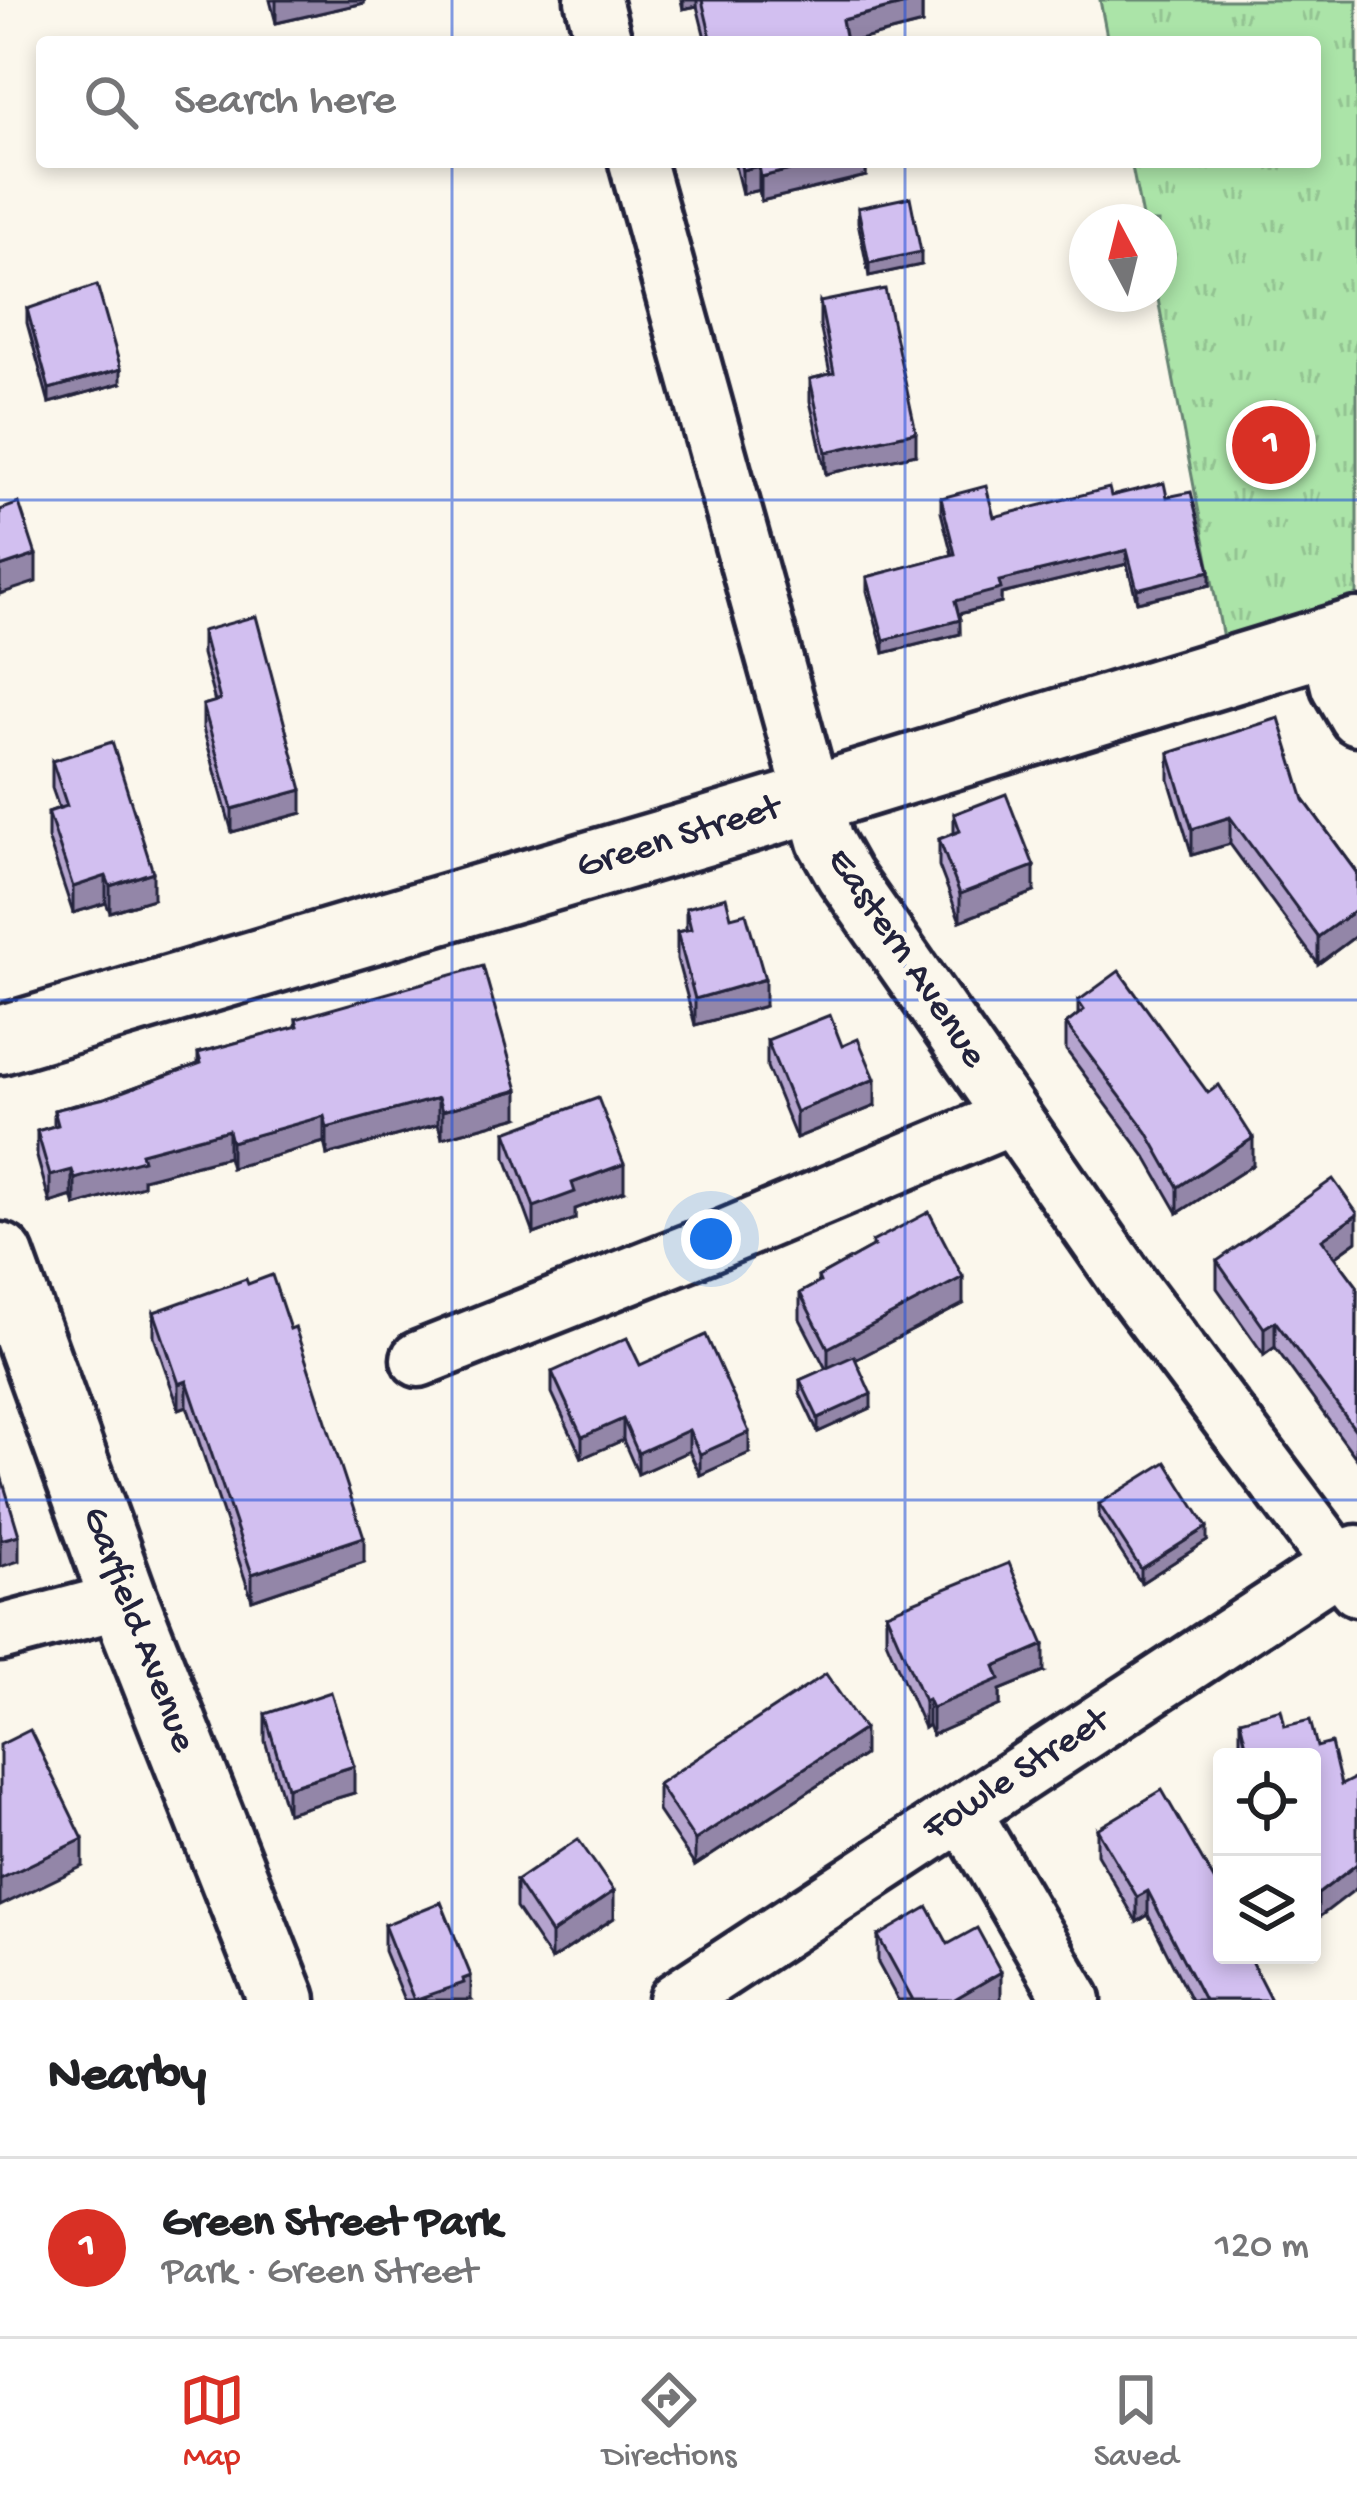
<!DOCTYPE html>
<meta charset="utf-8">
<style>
:root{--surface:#fff;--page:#f6f6f6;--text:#202124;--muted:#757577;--line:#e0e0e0;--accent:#d93025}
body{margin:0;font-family:"Gochi Hand",sans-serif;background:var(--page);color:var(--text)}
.controls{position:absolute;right:36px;bottom:36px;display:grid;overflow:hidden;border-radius:12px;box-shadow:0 6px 18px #0003}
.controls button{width:108px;height:108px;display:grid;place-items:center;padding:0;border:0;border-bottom:3px solid var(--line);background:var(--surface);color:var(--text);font:60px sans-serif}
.compass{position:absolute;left:1069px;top:204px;width:108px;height:108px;border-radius:50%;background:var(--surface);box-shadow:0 6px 18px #0003;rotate:353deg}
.you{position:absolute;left:711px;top:1239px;width:42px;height:42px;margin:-30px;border:9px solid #fff;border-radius:50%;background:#1a73e8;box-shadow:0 0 0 18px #1a73e833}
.badge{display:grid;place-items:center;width:78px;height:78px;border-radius:50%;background:var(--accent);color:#fff;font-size:39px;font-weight:700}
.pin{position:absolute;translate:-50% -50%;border:6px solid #fff;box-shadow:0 3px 12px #0006}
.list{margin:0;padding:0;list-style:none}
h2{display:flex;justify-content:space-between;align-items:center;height:156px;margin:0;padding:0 48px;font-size:51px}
h2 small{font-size:39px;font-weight:400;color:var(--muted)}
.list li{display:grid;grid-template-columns:78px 1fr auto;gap:36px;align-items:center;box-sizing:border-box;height:180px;padding:0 48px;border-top:3px solid var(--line)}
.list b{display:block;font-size:45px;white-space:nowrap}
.list p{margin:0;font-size:39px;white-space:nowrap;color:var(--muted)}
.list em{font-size:39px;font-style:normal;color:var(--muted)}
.icon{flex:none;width:66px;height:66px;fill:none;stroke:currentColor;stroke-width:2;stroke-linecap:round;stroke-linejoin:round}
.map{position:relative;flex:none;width:1357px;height:2000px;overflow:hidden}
.search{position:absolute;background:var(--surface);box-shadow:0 6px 18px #0003;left:36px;right:36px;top:36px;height:132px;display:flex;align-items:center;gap:30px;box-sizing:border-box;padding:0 42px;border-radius:12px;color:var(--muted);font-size:45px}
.sheet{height:336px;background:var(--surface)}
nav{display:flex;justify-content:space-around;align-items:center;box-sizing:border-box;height:168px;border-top:3px solid var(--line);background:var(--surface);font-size:33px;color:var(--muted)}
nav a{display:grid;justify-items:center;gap:6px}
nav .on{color:var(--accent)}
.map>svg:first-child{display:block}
</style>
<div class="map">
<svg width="1357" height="2000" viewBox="0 0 1357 2000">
<defs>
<pattern id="park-tufts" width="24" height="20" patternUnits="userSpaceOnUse" patternTransform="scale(3)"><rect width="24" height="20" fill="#abe4a8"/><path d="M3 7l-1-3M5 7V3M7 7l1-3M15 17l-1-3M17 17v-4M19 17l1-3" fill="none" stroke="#93c392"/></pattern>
</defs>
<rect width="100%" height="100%" fill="#fbf7ec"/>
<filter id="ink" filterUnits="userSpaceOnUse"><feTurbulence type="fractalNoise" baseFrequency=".00833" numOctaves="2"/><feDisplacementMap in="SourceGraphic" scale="24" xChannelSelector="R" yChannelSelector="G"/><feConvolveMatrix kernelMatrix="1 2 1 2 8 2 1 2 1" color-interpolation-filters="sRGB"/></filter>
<g filter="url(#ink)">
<polygon fill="url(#park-tufts)" stroke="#668372" stroke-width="3" points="1100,0 1357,0 1357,596 1223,638 1157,294 1159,222 1143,222 1131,162 1315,162 1315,42 1108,42"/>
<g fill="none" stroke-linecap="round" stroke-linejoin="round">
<defs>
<g id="minor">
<polyline points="593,0 604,42"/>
<polyline points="637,162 825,841 844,875 1134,1291 1357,1588"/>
<polyline points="1328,641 1339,686 1357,717"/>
<polyline points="419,1359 707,1245 1012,1117"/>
<polyline points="0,1633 124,1600"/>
<polyline points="963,1812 1073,2000"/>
<polyline points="676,2000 1357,1553"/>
</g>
<g id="tertiary">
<polyline points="0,1040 707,831 1357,632"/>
<polyline points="0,1257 124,1600 282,2000"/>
</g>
</defs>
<use href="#minor" stroke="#22223b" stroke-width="63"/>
<use href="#tertiary" stroke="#22223b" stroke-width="75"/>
<use href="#minor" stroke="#fbf7ec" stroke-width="54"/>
<use href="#tertiary" stroke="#fbf7ec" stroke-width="66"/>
</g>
<g fill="#b5a4ce" stroke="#22223b" stroke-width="3">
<polygon points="270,0 364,0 364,3 276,23"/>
<polygon points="681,0 922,0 922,24 851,42 706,42 697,6 683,9"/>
<polygon points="734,162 866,162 866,176 761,201 759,190 742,194"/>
<polygon points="858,208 921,265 869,276 858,222"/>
<polygon points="820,302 916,454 826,474 810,401 810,379 830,374 820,325"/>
<polygon points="27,309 121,383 49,403 27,323"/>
<polygon points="1111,496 1167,497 1210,585 1137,602 1127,564 1001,594 1001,603 959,614 960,634 884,653 867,591 867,577 952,555 941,512 941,498 994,517"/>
<polygon points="202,631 302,813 232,832 203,728 203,705 215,702 202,654"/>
<polygon points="1169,753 1304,800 1357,872 1357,935 1318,964 1230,844 1192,855 1169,780"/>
<polygon points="52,761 153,899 110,912 106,903 73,913 48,838 48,812 59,808 52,788"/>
<polygon points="954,814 1034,892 960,921 939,866 939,839 954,833"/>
<polygon points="686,908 731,917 765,1006 695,1025 677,959 677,932 686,930"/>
<polygon points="1078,1001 1253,1165 1178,1213 1147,1159 1066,1050 1066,1024 1078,1015"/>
<polygon points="296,1019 518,1117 442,1138 438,1124 327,1155 324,1142 231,1168 228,1157 143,1179 143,1186 75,1206 72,1196 50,1203 37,1157 37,1131 54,1126 54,1110 105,1098 198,1064 198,1053 296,1027"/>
<polygon points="767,1040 842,1046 875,1106 796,1138 767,1067"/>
<polygon points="506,1132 624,1191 575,1209 575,1219 534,1234 506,1158"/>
<polygon points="1357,1241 1335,1257 1357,1286 1356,1458 1275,1347 1264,1355 1217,1288 1217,1261"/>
<polygon points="872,1242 963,1304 855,1360 871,1408 818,1432 800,1394 800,1380 826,1369 800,1319 800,1293 818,1283 818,1277 872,1247"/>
<polygon points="154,1312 364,1562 252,1600 187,1406 179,1409 154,1337"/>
<polygon points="640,1365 749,1453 700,1475 689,1451 638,1474 623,1440 582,1458 552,1393 552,1372"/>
<polygon points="1099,1504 1207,1541 1141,1583 1099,1518"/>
<polygon points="886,1613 1044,1672 1000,1690 1000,1705 932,1735 928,1725 924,1728 886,1640"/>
<polygon points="265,1714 354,1793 287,1813 265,1741"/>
<polygon points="1240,1720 1285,1726 1317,1747 1341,1785 1318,1918 1312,1911 1312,1757 1243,1757 1240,1744"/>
<polygon points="864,1755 695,1866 658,1811 658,1784"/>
<polygon points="1097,1829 1222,1955 1271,2000 1191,2000 1148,1915 1137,1922 1097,1854"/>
<polygon points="516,1881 614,1918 551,1960 516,1908"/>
<polygon points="384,1925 471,2000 404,2000 384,1951"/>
<polygon points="878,1936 948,1944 1001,1999 898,2000 878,1963"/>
</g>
<g fill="#9386a8" stroke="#22223b" stroke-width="3">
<polygon points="276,0 364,0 364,3 276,23"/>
<polygon points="683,0 697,0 697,6 683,9"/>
<polygon points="922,0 922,24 851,42 841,42 842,20"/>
<polygon points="823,162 866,162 866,176 761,201 761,177"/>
<polygon points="759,166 759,190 742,194 742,170"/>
<polygon points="921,252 921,265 869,276 869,263"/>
<polygon points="121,369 121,383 49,403 49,389"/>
<polygon points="916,432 916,454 826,474 826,452"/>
<polygon points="1127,550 1127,564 1001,594 1001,603 955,615 955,601 999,581"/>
<polygon points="36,555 36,582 0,594 0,567"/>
<polygon points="1210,571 1210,585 1137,602 1137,589"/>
<polygon points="960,620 960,634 884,653 884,640"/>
<polygon points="302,790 302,813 232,832 232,809"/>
<polygon points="1230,817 1230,844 1192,855 1192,829"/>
<polygon points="1034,866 1034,892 960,921 960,894"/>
<polygon points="153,872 153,899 110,912 110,886"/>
<polygon points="106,876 106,903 73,913 73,887"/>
<polygon points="1357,909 1357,935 1318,964 1318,937"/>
<polygon points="765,979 765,1006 695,1025 695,999"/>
<polygon points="875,1079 875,1106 796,1138 796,1112"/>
<polygon points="518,1090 518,1117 442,1138 442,1111"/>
<polygon points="438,1098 438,1124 327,1155 327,1128"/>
<polygon points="324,1116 324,1142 231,1168 231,1142"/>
<polygon points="228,1130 228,1157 143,1179 143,1186 75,1206 75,1179 141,1153"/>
<polygon points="1253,1138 1253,1165 1178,1213 1178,1187"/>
<polygon points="624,1164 624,1191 575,1209 575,1219 534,1234 534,1207 572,1183"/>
<polygon points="72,1170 72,1196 50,1203 50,1176"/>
<polygon points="1357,1215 1357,1241 1322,1266 1322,1239"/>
<polygon points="963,1277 963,1304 828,1374 828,1348"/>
<polygon points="1275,1321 1275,1347 1264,1355 1264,1328"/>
<polygon points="187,1381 187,1406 179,1409 179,1384"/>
<polygon points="871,1394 871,1408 818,1432 818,1418"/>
<polygon points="623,1419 623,1440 582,1458 582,1437"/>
<polygon points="689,1430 689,1451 638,1474 638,1453"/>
<polygon points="749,1432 749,1453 700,1475 700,1454"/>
<polygon points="1207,1527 1207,1541 1141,1583 1141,1569"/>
<polygon points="19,1535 19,1561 0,1567 0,1540"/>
<polygon points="364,1537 364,1562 252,1600 252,1574"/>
<polygon points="1044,1645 1044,1672 1000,1690 1000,1705 932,1735 932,1708 995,1666"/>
<polygon points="928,1699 928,1725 924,1728 924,1701"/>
<polygon points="864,1729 864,1755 695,1866 695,1840"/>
<polygon points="354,1766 354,1793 287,1813 287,1787"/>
<polygon points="83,1839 83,1866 0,1906 0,1879"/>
<polygon points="1357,1864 1357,1888 1318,1918 1318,1894"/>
<polygon points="614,1891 614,1918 551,1960 551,1934"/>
<polygon points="1148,1891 1148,1915 1137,1922 1137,1897"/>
<polygon points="1001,1972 1001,1999 1000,2000 953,2000"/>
<polygon points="471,1976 471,2000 419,2000 463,1979"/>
</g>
<g fill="#d2bff0" stroke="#22223b" stroke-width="3">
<polygon points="702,0 920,0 842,20 846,41 841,42 712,42"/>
<polygon points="740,162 823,162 761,177 759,166 742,170"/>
<polygon points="910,197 921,252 869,263 858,208"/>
<polygon points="97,285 121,369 49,389 27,309"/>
<polygon points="885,289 916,432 826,452 810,379 834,373 820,302"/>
<polygon points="1164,483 1167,497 1191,492 1210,571 1137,589 1127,550 999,581 1001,589 955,601 960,620 884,640 867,577 955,554 941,498 986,486 994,517 1109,488 1111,496"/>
<polygon points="19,503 36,555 0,567 0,510"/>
<polygon points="256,616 302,790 232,809 203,705 220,700 202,631"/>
<polygon points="1279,718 1304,800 1357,872 1357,909 1318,937 1230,817 1192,829 1169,753"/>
<polygon points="112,742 153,872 110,886 106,876 73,887 48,812 67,806 52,761"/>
<polygon points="1006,794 1034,866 960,894 939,839 960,831 954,814"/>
<polygon points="726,897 731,917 746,913 765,979 695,999 677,932 691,929 686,908"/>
<polygon points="483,966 518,1090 442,1111 438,1098 327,1128 324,1116 231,1142 228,1130 141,1153 143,1160 75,1179 72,1170 50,1176 37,1131 58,1125 54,1110 105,1098 201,1063 198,1053 298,1026 296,1019"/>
<polygon points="1119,971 1208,1093 1219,1085 1253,1138 1178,1187 1147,1132 1066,1024 1084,1010 1078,1001"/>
<polygon points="830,1015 842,1046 858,1039 875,1079 796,1112 767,1040"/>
<polygon points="598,1098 624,1164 572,1183 575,1192 534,1207 506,1132"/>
<polygon points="1333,1179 1357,1213 1357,1215 1322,1239 1357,1286 1356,1431 1275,1321 1264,1328 1217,1261"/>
<polygon points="929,1212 963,1277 828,1348 800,1293 820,1282 818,1277 874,1246 872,1242"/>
<polygon points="272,1275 290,1329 295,1327 364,1537 252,1574 187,1381 179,1384 154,1312 246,1279 248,1284"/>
<polygon points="706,1335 749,1432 700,1454 689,1430 638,1453 623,1419 582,1437 552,1372 627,1338 640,1365"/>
<polygon points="854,1356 871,1394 818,1418 800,1380"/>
<polygon points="1166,1462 1207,1527 1141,1569 1099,1504"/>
<polygon points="0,1472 19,1535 0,1540"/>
<polygon points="1009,1563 1044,1645 995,1666 1000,1679 932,1708 928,1699 924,1701 886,1613"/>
<polygon points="826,1674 864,1729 695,1840 658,1784"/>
<polygon points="331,1692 354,1766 287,1787 265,1714"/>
<polygon points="1281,1709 1285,1726 1310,1720 1317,1747 1331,1743 1341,1785 1357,1777 1357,1864 1318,1894 1312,1887 1312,1757 1249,1757 1240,1720"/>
<polygon points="30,1730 83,1839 0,1879 0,1745"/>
<polygon points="1162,1790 1222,1894 1222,1955 1248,1955 1271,2000 1204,2000 1148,1891 1137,1897 1097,1829"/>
<polygon points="578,1839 614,1891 551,1934 516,1881"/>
<polygon points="441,1902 471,1976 463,1979 464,1983 414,2000 384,1925"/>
<polygon points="928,1907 948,1944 977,1928 1001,1972 953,2000 913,2000 878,1936"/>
</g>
</g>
<path fill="none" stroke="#1d4ed8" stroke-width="3" stroke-opacity="0.55" d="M452 0V42M905 0V42M452 162V2000M905 162V2000M0 500H1357M0 1000H1357M0 1500H1357"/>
<g text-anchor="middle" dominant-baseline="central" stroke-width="10" stroke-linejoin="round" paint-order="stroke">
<g font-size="39" fill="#22223b" stroke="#fbf7ec">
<text transform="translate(679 839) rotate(-17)">Green Street</text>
<text transform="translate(905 959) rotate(56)">Eastern Avenue</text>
<text transform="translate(137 1630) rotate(69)">Garfield Avenue</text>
<text transform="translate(1017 1776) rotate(-33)">Fowle Street</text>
</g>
</g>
</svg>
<div class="controls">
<button><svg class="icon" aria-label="locate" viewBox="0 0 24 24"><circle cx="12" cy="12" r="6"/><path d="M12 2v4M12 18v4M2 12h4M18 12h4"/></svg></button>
<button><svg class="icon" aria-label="layers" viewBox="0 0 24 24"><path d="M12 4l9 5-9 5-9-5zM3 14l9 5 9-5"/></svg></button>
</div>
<svg class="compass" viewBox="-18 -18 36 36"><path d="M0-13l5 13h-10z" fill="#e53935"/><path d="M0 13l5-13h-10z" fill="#757577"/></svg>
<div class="you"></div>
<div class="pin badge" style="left:1271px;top:445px">1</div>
<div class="search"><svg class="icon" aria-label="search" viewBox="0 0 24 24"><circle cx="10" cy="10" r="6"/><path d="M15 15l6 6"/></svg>Search here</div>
</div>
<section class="sheet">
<h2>Nearby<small></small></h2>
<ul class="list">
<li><span class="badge">1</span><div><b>Green Street Park</b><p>Park · Green Street</p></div><em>120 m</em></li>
</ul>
</section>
<nav>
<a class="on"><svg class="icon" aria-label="map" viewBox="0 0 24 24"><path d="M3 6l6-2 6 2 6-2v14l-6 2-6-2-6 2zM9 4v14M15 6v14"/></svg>Map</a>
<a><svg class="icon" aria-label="directions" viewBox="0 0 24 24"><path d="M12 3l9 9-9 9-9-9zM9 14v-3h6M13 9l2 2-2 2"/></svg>Directions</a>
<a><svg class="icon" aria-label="saved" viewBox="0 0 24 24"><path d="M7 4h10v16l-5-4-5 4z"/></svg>Saved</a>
</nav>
